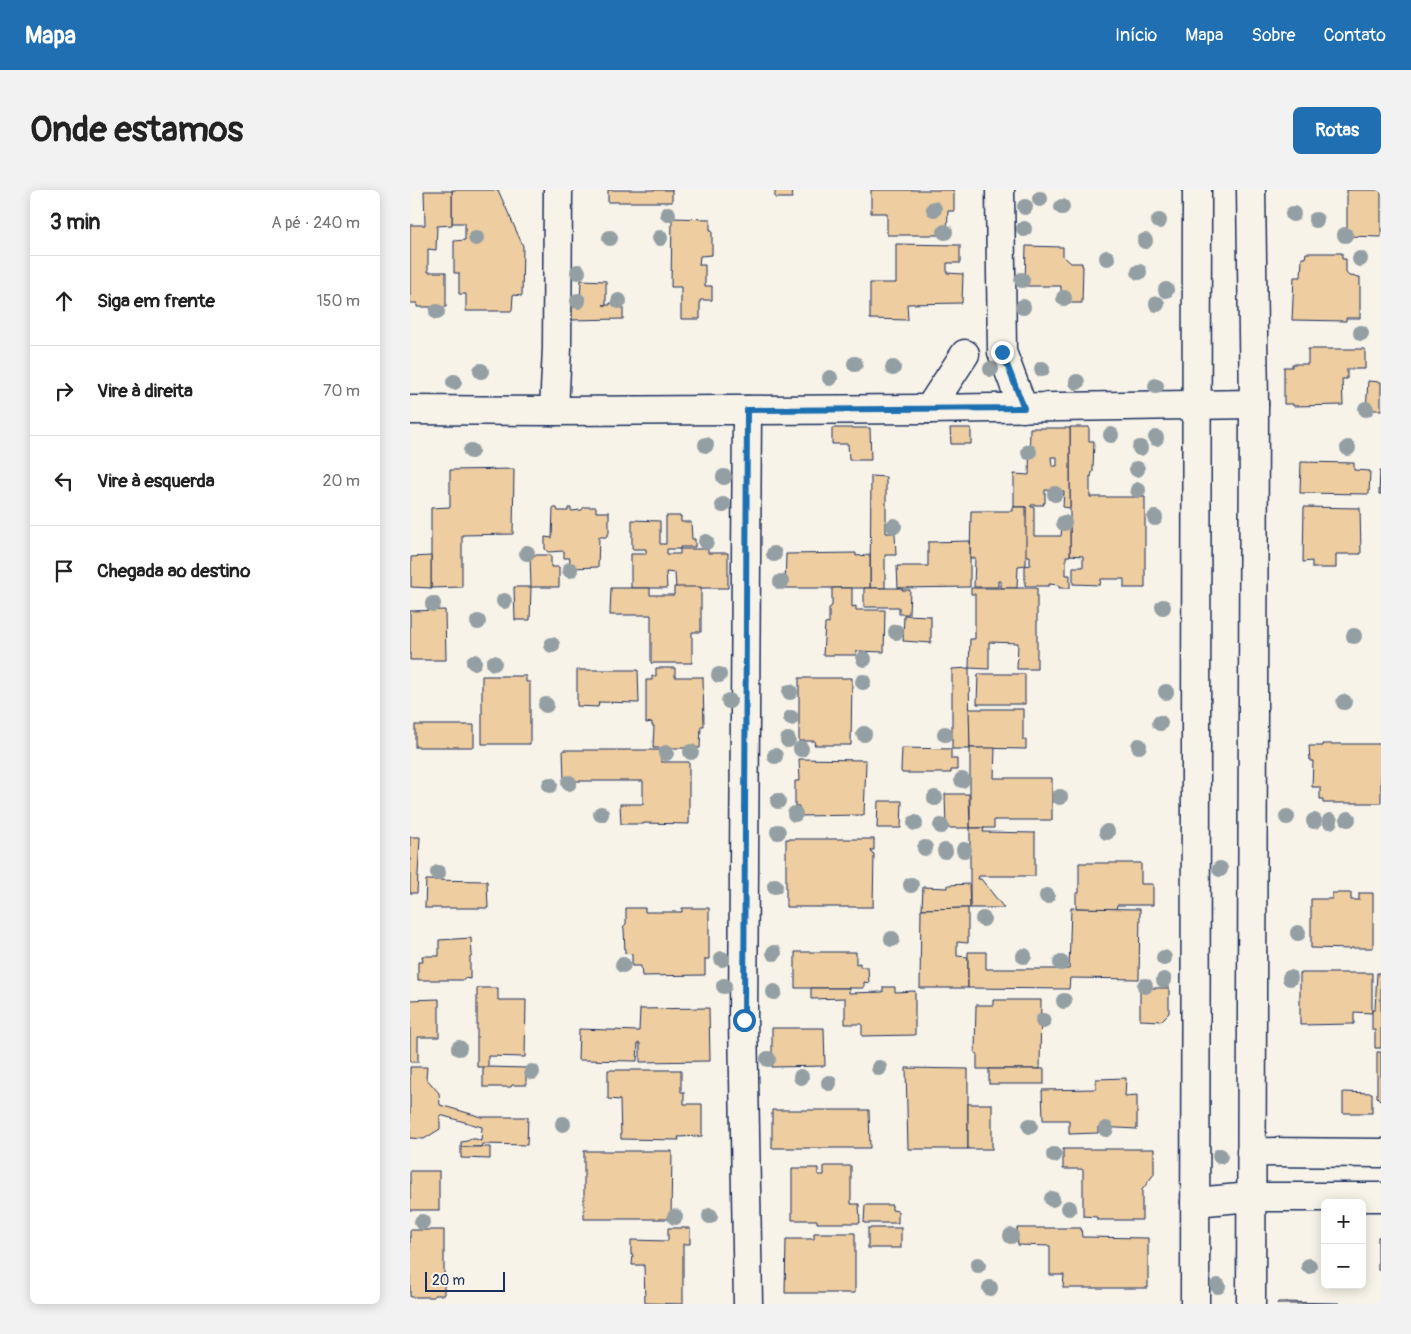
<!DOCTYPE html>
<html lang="pt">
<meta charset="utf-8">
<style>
:root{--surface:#fff;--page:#f2f2f2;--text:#222;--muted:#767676;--line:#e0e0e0;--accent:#1f6fb2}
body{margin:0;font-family:Pangolin,sans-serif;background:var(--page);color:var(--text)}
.controls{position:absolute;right:15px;bottom:15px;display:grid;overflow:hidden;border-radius:8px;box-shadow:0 2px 12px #0003}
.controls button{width:45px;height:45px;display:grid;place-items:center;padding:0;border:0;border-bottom:1px solid var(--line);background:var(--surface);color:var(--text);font:25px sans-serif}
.scale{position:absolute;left:15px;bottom:12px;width:80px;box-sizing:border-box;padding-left:5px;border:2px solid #1b2f5e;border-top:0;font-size:14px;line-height:18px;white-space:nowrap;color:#1b2f5e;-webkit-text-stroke:4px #f7f3e8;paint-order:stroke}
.stop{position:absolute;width:15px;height:15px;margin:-11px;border:4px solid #1f6fb2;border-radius:50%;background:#fff}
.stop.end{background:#1f6fb2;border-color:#fff;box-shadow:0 1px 5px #0008}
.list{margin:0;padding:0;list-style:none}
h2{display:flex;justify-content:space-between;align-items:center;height:65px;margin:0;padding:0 20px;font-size:21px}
h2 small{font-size:16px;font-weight:400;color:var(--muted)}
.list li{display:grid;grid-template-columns:32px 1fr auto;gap:15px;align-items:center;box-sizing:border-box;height:90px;padding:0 20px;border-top:1px solid var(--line)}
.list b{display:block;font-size:19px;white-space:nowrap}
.list em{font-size:16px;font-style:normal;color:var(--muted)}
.icon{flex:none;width:28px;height:28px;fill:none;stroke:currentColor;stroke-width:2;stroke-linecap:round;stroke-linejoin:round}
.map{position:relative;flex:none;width:971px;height:1114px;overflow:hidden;border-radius:8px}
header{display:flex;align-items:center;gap:30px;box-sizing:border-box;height:70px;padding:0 25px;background:var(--accent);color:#fff}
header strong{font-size:24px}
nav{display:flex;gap:28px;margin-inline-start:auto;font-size:18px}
.intro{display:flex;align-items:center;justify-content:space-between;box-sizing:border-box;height:120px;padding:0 30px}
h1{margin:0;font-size:35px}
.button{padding:12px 22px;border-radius:8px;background:var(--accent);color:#fff;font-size:18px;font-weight:700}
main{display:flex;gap:30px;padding:0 30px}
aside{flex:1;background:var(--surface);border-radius:8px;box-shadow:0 2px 12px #0003}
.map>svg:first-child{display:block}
</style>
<header>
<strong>Mapa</strong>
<nav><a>Início</a><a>Mapa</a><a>Sobre</a><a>Contato</a></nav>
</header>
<div class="intro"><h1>Onde estamos</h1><a class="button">Rotas</a></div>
<main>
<aside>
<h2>3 min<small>A pé · 240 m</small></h2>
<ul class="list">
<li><svg class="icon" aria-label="ahead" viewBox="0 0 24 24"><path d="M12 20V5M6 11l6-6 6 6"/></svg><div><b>Siga em frente</b></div><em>150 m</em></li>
<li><svg class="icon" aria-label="right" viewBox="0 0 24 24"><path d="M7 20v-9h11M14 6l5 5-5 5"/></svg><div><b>Vire à direita</b></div><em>70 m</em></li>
<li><svg class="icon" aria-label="left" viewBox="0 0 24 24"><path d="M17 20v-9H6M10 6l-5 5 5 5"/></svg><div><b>Vire à esquerda</b></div><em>20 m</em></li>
<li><svg class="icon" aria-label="arrive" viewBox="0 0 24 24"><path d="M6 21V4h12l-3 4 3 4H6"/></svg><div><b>Chegada ao destino</b></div></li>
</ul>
</aside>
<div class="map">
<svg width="971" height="1114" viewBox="0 0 971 1114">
<rect width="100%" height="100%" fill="#f7f3e8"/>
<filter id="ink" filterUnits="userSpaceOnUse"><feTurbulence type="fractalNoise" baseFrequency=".02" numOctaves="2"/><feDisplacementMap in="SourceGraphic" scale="10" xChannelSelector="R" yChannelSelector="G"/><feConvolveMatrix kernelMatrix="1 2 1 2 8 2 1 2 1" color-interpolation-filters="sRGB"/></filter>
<g filter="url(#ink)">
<g fill="#eecda0" stroke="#1b2f5e" fill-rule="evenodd">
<polygon points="42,0 88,0 113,56 112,106 103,105 102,121 56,121 56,104 49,104 49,83 44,83 44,51 55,50 55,33 42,33"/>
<rect x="198" y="0" width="64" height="12"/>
<polygon points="365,0 383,0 382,8 365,8"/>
<polygon points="461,0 544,0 544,21 538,21 537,45 477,45 477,23 461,23"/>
<polygon points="937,0 971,0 971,47 937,46"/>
<polygon points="14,1 42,1 42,35 27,36 26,60 18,59 18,82 36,82 36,117 7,117 7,113 0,113 0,35 15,35"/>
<polygon points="262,28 300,29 300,40 302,40 302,65 290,66 289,75 295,75 295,96 302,96 302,110 290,110 290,129 271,129 271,97 261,97"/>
<polygon points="486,54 550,55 550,73 537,73 537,83 553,84 552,113 497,114 498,130 460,129 460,93 486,93"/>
<polygon points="616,56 653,57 653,66 661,73 672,73 672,76 673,76 672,113 651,113 651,96 615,96"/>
<polygon points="896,63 932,63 932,69 936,69 936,83 939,86 950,87 950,128 936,128 936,131 882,130 884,87 891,87 892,68 895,68"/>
<polygon points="171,90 196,91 196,115 193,115 200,115 200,113 213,113 213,129 160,130 161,114 170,114"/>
<polygon points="898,159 955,159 955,179 937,179 937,189 932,189 933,215 883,216 883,214 874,214 874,177 882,177 882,174 898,174"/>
<polygon points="958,191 971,192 971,220 956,220"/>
<polygon points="660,237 679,237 679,251 684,251 683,279 683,282 682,282 681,287 680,286 680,307 735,307 735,398 714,398 714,389 691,389 690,395 663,394 663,377 673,377 673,366 660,365"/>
<polygon points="422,238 460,238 461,270 439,270 438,254 422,254"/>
<polygon points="540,238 561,238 561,254 541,254"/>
<path d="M620 238H660V318L653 317 654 301 635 300V313H633L634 315H621V317H624V346H651L652 336 660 337V366H656V385H660V398H649V395L639 394V396H615V376L620 375V366H615L616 317H604V284L619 285ZM641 267H647V276H642Z"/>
<polygon points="891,272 944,273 944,280 960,281 959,304 890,303"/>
<polygon points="104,279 103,344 52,345 52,397 21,398 21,318 40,317 40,280"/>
<polygon points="970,281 971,281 971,304 969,304"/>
<polygon points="461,286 476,287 476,343 485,343 486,365 475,365 475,398 460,398"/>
<polygon points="174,317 186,317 186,322 199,322 199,343 196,347 189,347 188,377 161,378 159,377 160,368 154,368 154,361 138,362 135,359 135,347 142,348 143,318 147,318 148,321 158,321 158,318 161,318 161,321 172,320"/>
<polygon points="603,317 616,317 616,375 608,376 607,398 591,398 591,391 588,391 588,397 564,397 565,368 560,368 561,321 603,321"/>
<polygon points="894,317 950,318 951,364 926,364 926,378 902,378 902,371 893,372"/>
<path d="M256 326H271V332H281L282 349H285V357H270V359H298V363H318V398H266L265 383 256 382 257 398H221V364H236V359H222V330L250 331V354H256ZM257 359H270V364H257Z"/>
<polygon points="560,351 560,397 488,398 487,376 518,376 518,352"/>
<polygon points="446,363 446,366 460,365 460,398 375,398 376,364"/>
<polygon points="120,365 141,365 141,377 149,377 149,397 121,397"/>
<polygon points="21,366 21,398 1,397 1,367"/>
<polygon points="104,397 121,397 120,430 105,430"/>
<polygon points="264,397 291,397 291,442 282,442 282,473 241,473 241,425 200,425 201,398 240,398 240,405 264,405"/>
<polygon points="422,398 442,398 442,417 446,416 446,420 475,420 474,462 446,461 446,465 413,465 415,434 419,433 419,418 422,416"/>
<polygon points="454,398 492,398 492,400 500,400 499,424 489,424 489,417 454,417"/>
<polygon points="561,398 627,398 627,479 607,479 608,453 579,452 579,479 559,478 560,449 565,449 565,404 561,404"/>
<polygon points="35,420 36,470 0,470 0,421"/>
<polygon points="494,425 521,426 521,453 493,451"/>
<polygon points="246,478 265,478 265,487 293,487 294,536 291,536 290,558 243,558 244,536 242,536 242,532 236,533 236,490 242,490 242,486 246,486"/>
<polygon points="559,478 560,559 542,559 542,479"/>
<polygon points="167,480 228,480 229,513 189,512 188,517 167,516"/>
<polygon points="568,484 615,484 615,514 567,514"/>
<polygon points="72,486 116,486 116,492 120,492 120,554 72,554"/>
<polygon points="389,488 442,488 441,555 404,555 405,551 389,551"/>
<polygon points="559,519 613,519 613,550 616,550 616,559 560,558"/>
<rect x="5" y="535" width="59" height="22"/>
<polygon points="913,554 971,554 971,613 913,613 913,609 910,609 910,597 902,597 903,571 900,571 899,556 913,556"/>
<polygon points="492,558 541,559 541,569 547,569 547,580 541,580 541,583 492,583 491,581"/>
<polygon points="560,558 585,558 584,588 642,588 642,630 584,630 584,638 560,638"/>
<polygon points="153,560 251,560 251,572 279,572 279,634 234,633 234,634 211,634 210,614 233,614 233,591 154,591"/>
<polygon points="389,569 455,570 456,572 454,625 389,626 389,616 385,616 385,591 390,591"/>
<polygon points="535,604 559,604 560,638 536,638"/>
<polygon points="468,611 492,611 491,638 467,638"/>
<polygon points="560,638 574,638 573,642 625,643 625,686 569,686 568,689 571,689 594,718 560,718"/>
<polygon points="0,647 10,647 7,703 0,703"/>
<polygon points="376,649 464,649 464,660 461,660 462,663 464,664 463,717 376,717"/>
<polygon points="669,673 731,673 731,694 743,694 743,715 707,715 706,719 666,718 666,703 669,703"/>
<polygon points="16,690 77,691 78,718 15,718"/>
<polygon points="559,694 560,718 512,719 513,697 538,698 538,695"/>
<polygon points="922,703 941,703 941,710 949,710 949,703 963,703 963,758 941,758 941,759 901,758 901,709 922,709"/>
<polygon points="216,718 235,718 235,722 272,722 272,718 299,718 299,769 295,769 295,785 232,786 231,776 222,776 222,764 215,763 214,738 213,737 216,734"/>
<polygon points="558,718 558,753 547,752 547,766 558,767 558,798 510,798 511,719"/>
<polygon points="661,718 730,719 729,789 660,788 659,799 558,798 558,762 576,762 576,779 659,779"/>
<polygon points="61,748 62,766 60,767 60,789 54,788 54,790 8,790 8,772 13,772 12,766 29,766 29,750"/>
<polygon points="385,762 446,762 446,774 450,773 450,777 458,777 459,793 454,792 454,798 385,798"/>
<polygon points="890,783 962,783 962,823 944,822 944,834 890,835"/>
<polygon points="967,783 971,783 971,858 965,858 965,840 962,840 962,820 965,820"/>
<polygon points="473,797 485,797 485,802 505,801 505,845 452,846 452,834 435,834 435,808 401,809 401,798 439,798 439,803 473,802"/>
<polygon points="67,798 88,798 88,810 116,810 115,867 78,866 78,877 67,877"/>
<polygon points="730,798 759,798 759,823 751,831 730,830"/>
<polygon points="29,809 29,847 8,847 8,872 0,872 0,810"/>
<polygon points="583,810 631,810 630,879 567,879 567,864 565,863 566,815 583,815"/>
<polygon points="299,818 300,871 230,872 230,853 228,853 227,871 168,870 169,839 229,841 230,819"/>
<polygon points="362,838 414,838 415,876 362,877"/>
<polygon points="967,862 971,862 971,911 967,907"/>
<polygon points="0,877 17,877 16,888 29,903 30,915 72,927 118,927 117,955 72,954 71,957 51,957 51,952 57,951 61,949 66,949 71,951 72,937 30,925 30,939 14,949 0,948"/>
<polygon points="78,877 116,878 116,895 102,895 101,897 73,897 73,878"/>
<polygon points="496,878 558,879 558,959 498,959"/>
<rect x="579" y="879" width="55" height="15"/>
<polygon points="198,880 271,880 271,902 274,902 274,914 292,914 292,946 268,947 269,950 211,949 210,910 198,909"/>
<polygon points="716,888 715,906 727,905 727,939 688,937 688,943 659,944 659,930 633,930 632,900 686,899 686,889"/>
<polygon points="933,902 962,903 962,923 933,923"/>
<rect x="558" y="914" width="24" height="45"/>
<polygon points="362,920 459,920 460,958 362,958"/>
<polygon points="51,957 80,957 80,969 51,968"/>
<polygon points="653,959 744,959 744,984 732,1000 732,1030 687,1030 687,1027 673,1026 673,980 671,979 653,979"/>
<polygon points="174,961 262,961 261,1029 174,1029"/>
<polygon points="414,976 441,976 441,1014 449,1014 450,1033 407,1033 407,1030 382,1030 382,978 408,978 408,985 414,985"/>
<rect x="0" y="981" width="29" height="39"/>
<polygon points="455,1015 482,1015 482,1020 488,1021 488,1033 454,1033"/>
<polygon points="258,1038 280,1038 280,1054 273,1054 273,1114 235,1113 234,1075 222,1075 223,1065 221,1065 221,1050 258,1051"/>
<rect x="458" y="1038" width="33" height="20"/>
<polygon points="607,1038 671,1038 672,1047 738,1048 738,1098 653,1098 654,1085 640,1085 640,1056 608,1055"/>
<polygon points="0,1040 34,1040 34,1105 24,1105 24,1107 0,1107"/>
<polygon points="404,1043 445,1043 445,1103 375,1103 376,1049 404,1049"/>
<rect x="968" y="1047" width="3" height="33"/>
<polygon points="868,1112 929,1113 929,1114 867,1114"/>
</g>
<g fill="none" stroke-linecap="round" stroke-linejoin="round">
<defs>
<g id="minor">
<polyline points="590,0 592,162 613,218"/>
<polyline points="519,219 555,164"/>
<polyline points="0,220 144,221 519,219 844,214"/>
<polyline points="337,220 333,830 338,1114"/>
<polyline points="144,221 147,158 148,0"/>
<polyline points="841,962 971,963"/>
<polyline points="785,1012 841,1007 971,1007"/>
<polyline points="785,1114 787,0"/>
<polyline points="841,1114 844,214 841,0"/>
</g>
</defs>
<use href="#minor" stroke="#1b2f5e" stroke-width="31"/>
<use href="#minor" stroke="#f7f3e8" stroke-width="28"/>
</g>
<g fill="#949fa3">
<circle cx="630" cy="9" r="8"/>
<circle cx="615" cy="17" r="8"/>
<circle cx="652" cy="17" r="8"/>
<circle cx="524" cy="19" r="8"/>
<circle cx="258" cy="24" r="8"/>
<circle cx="883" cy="24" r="8"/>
<circle cx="906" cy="30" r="8"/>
<circle cx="749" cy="31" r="8"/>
<circle cx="614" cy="39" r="8"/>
<circle cx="535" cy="42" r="8"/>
<circle cx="935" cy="45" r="8"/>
<circle cx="66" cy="48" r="8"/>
<circle cx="200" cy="48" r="8"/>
<circle cx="250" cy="48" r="8"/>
<circle cx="735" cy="51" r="8"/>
<circle cx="697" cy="68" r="8"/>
<circle cx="950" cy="69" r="8"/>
<circle cx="168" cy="82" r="8"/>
<circle cx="729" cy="82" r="8"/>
<circle cx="612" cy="90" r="8"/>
<circle cx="756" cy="100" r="8"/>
<circle cx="654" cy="108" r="8"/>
<circle cx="168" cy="111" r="8"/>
<circle cx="209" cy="111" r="8"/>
<circle cx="747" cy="114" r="8"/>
<circle cx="613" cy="117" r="8"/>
<circle cx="27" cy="122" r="8"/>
<circle cx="951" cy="143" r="8"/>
<circle cx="445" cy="174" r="8"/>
<circle cx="483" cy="178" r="8"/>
<circle cx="581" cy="179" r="8"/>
<circle cx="632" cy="179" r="8"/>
<circle cx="71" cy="181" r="8"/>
<circle cx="420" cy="188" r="8"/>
<circle cx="44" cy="192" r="8"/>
<circle cx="667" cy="192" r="8"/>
<circle cx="746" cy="196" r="8"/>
<circle cx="956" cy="219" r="8"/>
<circle cx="701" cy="245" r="8"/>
<circle cx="746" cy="248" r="8"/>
<circle cx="296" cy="255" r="8"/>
<circle cx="730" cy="258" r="8"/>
<circle cx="938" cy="258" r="8"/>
<circle cx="61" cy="261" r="8"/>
<circle cx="619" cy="262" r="8"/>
<circle cx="727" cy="279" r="8"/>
<circle cx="314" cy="287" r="8"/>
<circle cx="728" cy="300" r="8"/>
<circle cx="645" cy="304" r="8"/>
<circle cx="313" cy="315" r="8"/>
<circle cx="745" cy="328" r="8"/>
<circle cx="654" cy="333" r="8"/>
<circle cx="484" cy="336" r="8"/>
<circle cx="296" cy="352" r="8"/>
<circle cx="117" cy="363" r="8"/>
<circle cx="364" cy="364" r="8"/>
<circle cx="160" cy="380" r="8"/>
<circle cx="371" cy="392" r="8"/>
<circle cx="94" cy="411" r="8"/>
<circle cx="23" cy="414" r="8"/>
<circle cx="753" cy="417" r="8"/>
<circle cx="68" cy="432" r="8"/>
<circle cx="486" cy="442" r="8"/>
<circle cx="944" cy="446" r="8"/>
<circle cx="142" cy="455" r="8"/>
<circle cx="454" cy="469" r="8"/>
<circle cx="64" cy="472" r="8"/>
<circle cx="84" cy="473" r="8"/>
<circle cx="309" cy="485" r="8"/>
<circle cx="453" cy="492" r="8"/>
<circle cx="380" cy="502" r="8"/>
<circle cx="756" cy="502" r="8"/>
<circle cx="319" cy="511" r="8"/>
<circle cx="934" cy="512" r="8"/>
<circle cx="136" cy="515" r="8"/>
<circle cx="381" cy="528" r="8"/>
<circle cx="750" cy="533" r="8"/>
<circle cx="454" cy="544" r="8"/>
<circle cx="535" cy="544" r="8"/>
<circle cx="378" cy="550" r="8"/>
<circle cx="729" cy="556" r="8"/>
<circle cx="391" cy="559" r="8"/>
<circle cx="281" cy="562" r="8"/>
<circle cx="256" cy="563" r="8"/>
<circle cx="365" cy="566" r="8"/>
<circle cx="552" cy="590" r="8"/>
<circle cx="159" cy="593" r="8"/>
<circle cx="140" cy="595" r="8"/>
<circle cx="650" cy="607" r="8"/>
<circle cx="525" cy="608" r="8"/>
<circle cx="368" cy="611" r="8"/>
<circle cx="191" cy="624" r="8"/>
<circle cx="385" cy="624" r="8"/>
<circle cx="877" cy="627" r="8"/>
<circle cx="938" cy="629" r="8"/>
<circle cx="904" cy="631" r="8"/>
<circle cx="920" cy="631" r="8"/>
<circle cx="505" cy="633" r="8"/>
<circle cx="531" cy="636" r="8"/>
<circle cx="368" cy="642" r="8"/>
<circle cx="697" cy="642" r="8"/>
<circle cx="515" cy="658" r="8"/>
<circle cx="554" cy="660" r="8"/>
<circle cx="535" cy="661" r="8"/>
<circle cx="810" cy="679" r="8"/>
<circle cx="28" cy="683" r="8"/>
<circle cx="501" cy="695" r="8"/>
<circle cx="365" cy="696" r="8"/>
<circle cx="637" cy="706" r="8"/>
<circle cx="573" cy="729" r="8"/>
<circle cx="888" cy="743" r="8"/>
<circle cx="482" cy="749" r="8"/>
<circle cx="364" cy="763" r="8"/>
<circle cx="614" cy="766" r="8"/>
<circle cx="754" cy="768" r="8"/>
<circle cx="312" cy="769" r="8"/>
<circle cx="651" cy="773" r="8"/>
<circle cx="213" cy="775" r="8"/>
<circle cx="880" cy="788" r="8"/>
<circle cx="754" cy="790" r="8"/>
<circle cx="314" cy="796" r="8"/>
<circle cx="735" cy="796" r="8"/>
<circle cx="364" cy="802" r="8"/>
<circle cx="654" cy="811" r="8"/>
<circle cx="633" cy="831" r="8"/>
<circle cx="49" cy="858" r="8"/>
<circle cx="358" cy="869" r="8"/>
<circle cx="469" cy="878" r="8"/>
<circle cx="122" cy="882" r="8"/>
<circle cx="391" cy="887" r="8"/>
<circle cx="419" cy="893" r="8"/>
<circle cx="153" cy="934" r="8"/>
<circle cx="620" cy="936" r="8"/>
<circle cx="696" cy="939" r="8"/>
<circle cx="644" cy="965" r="8"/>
<circle cx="810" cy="966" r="8"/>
<circle cx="642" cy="1009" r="8"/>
<circle cx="659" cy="1018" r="8"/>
<circle cx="300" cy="1026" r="8"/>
<circle cx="265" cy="1027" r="8"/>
<circle cx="12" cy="1032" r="8"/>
<circle cx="601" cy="1046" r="8"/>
<circle cx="568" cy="1075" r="8"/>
<circle cx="899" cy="1076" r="8"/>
<circle cx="808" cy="1096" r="8"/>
<circle cx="580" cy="1098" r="8"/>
</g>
</g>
<g fill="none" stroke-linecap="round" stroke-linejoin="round" filter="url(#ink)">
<polyline stroke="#1f6fb2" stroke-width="6" points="334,830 337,220 614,218 592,162"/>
</g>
</svg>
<div class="controls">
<button>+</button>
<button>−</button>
</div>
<div class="scale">20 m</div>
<div class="stop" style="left:334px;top:830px"></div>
<div class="stop end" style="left:592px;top:162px"></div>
</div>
</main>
